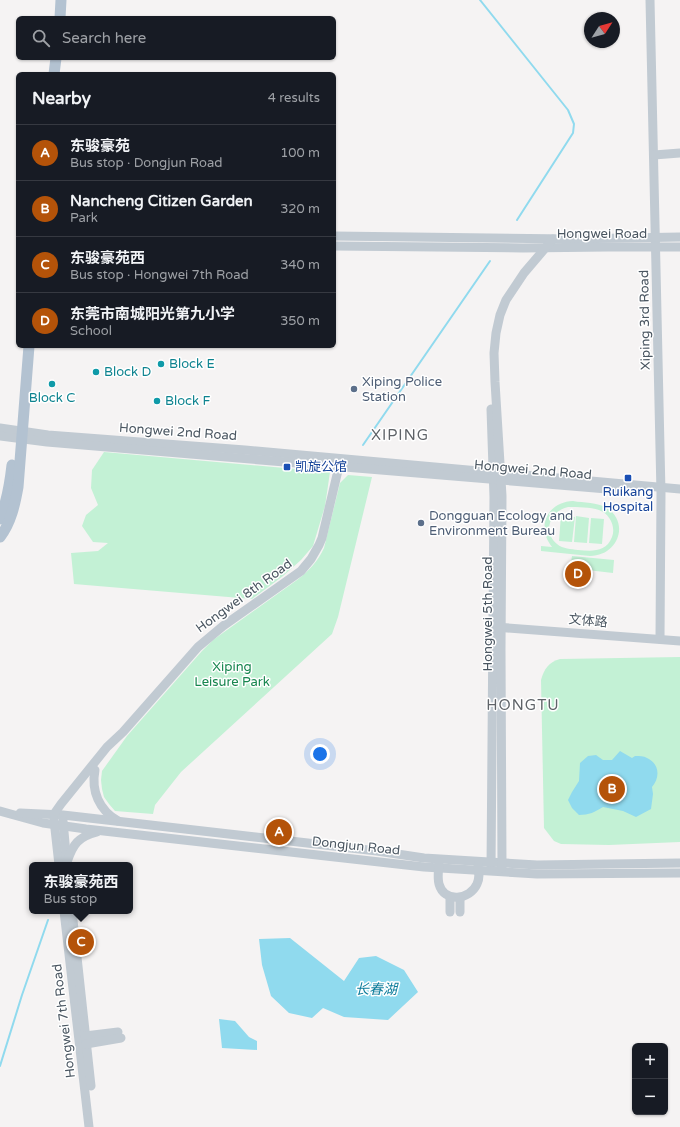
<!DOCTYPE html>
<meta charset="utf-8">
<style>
:root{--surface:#171b24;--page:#242831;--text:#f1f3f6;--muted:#9ea1a6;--line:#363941;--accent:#b45309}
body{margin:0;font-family:"Varela Round","Noto Sans SC",sans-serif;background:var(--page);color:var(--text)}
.controls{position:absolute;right:12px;bottom:12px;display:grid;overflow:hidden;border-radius:6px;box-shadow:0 1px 3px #0004}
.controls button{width:36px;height:36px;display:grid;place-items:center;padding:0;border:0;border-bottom:1px solid var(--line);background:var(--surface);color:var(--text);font:20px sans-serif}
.compass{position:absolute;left:584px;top:12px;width:36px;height:36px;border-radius:50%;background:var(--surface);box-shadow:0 1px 3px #0004;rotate:54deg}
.you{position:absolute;left:320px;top:754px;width:14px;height:14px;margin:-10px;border:3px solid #fff;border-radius:50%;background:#1a73e8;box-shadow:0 0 0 6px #1a73e833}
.badge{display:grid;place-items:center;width:26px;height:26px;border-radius:50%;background:var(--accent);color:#fff;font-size:13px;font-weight:700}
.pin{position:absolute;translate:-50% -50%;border:2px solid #fff;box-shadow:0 1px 4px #0006}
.popup{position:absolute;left:29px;top:862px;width:104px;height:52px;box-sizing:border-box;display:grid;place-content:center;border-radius:6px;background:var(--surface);filter:drop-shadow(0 1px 3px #0005);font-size:13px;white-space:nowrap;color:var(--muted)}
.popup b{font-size:15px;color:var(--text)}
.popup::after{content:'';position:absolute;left:50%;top:100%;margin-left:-8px;border:8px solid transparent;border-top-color:var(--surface)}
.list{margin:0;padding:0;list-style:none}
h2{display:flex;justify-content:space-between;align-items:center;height:52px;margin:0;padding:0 16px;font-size:17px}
h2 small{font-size:13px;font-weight:400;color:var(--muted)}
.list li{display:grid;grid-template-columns:26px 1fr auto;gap:12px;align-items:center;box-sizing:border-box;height:56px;padding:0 16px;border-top:1px solid var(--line)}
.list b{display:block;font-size:15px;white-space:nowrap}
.list p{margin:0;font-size:13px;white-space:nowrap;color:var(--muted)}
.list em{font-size:13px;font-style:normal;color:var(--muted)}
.icon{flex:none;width:22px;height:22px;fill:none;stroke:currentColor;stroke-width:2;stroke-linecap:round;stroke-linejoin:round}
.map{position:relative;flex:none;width:680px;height:1127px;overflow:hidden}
.search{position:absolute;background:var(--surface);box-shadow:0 1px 3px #0004;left:16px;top:16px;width:320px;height:44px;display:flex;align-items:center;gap:10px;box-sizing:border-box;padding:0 14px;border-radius:6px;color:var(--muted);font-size:15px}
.panel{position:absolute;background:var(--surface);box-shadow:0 1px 3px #0004;left:16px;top:72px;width:320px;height:276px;border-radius:6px}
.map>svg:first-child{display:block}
</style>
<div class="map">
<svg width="680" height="1127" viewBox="0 0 680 1127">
<rect width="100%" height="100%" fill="#f5f3f3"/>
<g fill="#c3f1d5" fill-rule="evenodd">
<polygon points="104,452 330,472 325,506 313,546 301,560 283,576 252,599 74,584 71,553 98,551 108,543 93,542 82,526 86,515 98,505 91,488 92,470"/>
<path d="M348 475 372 477 338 617 332 634 181 772 155 805 153 814 115 811 109 804 104 797 102 789 101 780 102 771 127 736 202 651 213 640 297 580C309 571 318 561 324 548L340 483Z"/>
<path d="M573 501C584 503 597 502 607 508 630 523 618 556 590 556L541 551V546L552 547C536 527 547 502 573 501ZM568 507C578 507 590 507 599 510 610 514 616 527 612 537 606 553 591 551 578 550 571 549 563 549 557 544 542 532 550 511 568 507Z"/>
<polygon points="561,515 575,517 572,542 559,541"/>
<polygon points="576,516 589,518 587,543 574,542"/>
<polygon points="591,518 604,519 602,544 589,543"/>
<polygon points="572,556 614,560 613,573 570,568"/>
<path d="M680 657V842L609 845 561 844 554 841 544 828 541 680C544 669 549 662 560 659Z"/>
</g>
<g fill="#90daee">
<path d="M620 751 632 758 635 756C639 756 644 756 647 758 660 764 660 778 652 787L653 794 651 809 636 817 623 811 603 807C595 812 589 815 579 815L572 808 568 800 572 792 579 781 580 763 588 756 596 755 603 760H612Z"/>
<polygon points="290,938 344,981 359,958 376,956 404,970 418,992 388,1020 344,1017 323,1008 312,1018 289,1013 271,996 262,965 259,939"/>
<polygon points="219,1019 235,1021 249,1037 257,1041 257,1050 222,1048"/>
</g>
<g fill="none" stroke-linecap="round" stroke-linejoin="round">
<g stroke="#90daee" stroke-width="2">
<polyline points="480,0 568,110 574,124 573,133 517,220"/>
<polyline points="363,445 490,261"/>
<polyline points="0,1066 22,995 48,920"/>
</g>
<g stroke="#c1cad2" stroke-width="9">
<polyline points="650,0 661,493 660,639"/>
<polyline points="654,155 680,153"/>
<polyline points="334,236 570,239 680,237"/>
<polyline points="334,246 523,248 608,247 680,247"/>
<polyline points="491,409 494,497 491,868"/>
<polyline points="0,428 48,435 245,450 680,489"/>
<polyline points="0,436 47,442 619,490"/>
<polyline points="495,627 680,641"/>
<path d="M95 770C91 791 99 810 118 821"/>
<polyline points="0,811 43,823 86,829 424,867 537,874 680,873"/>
<polyline points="20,813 63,815 377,851 424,858 537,865 680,863"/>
<polyline points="54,814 61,804 107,747 123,732 198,647 223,626 301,571 311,559 319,545 322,538 340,462"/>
<polyline points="54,820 59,865"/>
<polyline points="63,821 67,865"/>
<path d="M67 862C73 844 78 837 97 832"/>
<path d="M439 862C439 869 437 877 439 884 444 903 470 900 477 884 480 878 479 872 478 865"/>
<polyline points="502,868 501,650 502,496 495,382 494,353 496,333 500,315 506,300 524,273 553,239"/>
<polyline points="64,911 89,1127"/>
<polyline points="72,911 91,1086"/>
<polyline points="450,912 450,897"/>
<polyline points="460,912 460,898"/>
<polyline points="85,1036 118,1032"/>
<polyline points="86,1044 121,1038"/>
</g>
<g stroke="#b3c2d1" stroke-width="11">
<polyline points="60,18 61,0"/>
<polyline points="54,74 56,58"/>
<path d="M0 519C7 501 10 483 12 465"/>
<path d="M0 537C11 523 15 504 18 487L29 346"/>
</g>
</g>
<g fill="#0f9aa8" stroke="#fff" stroke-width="1.5">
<circle cx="161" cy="364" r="4"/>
<circle cx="96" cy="372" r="4"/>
<circle cx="52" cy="384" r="4"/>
<circle cx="157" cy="401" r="4"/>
</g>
<g fill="#5c6f8a" stroke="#fff" stroke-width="1.5">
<circle cx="354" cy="389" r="4"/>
<circle cx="421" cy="523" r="4"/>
</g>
<g fill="#1a4fb4" stroke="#fff" stroke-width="1.5">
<rect x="283" y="463" width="8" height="8" rx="2"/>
<rect x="624" y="474" width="8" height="8" rx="2"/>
</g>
<g text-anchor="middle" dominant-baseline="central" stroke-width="3" stroke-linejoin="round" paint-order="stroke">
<g font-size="13" fill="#4a5661" stroke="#fff">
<text x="602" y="234">Hongwei Road</text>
<text transform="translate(645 320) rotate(-91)">Xiping 3rd Road</text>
<text transform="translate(178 432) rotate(4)">Hongwei 2nd Road</text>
<text transform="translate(533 470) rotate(5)">Hongwei 2nd Road</text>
<text transform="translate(244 596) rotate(-36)">Hongwei 8th Road</text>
<text transform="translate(488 614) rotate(-90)">Hongwei 5th Road</text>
<text transform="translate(588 621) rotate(5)">文体路</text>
<text transform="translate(356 846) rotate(6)">Dongjun Road</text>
<text transform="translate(64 1021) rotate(-97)">Hongwei 7th Road</text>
</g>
<g font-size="13" fill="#0d838f" stroke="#fff" text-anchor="start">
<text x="169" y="364">Block E</text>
<text x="104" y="372">Block D</text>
<text x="52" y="398" text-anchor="middle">Block C</text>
<text x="165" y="401">Block F</text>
</g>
<g font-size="13" fill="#4e5e75" stroke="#fff" text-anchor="start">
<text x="362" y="382">Xiping Police<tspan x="362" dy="15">Station</tspan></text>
<text x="429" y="516">Dongguan Ecology and<tspan x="429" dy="15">Environment Bureau</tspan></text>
</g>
<g font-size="13" fill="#164399" stroke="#fff" text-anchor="start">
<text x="295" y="467">凯旋公馆</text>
<text x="628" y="492" text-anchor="middle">Ruikang<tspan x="628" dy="15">Hospital</tspan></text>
</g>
<g font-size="13" fill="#17864f" stroke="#fff">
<text x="232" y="667">Xiping<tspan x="232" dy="15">Leisure Park</tspan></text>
</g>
<g font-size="14" font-style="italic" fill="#0c7c9b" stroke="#fff">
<text x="376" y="989">长春湖</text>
</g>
<g font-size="15" letter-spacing="1" fill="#5f6368" stroke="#fff">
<text x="400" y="435">XIPING</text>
<text x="523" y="705">HONGTU</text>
</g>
</g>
</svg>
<div class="controls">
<button>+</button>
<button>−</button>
</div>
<svg class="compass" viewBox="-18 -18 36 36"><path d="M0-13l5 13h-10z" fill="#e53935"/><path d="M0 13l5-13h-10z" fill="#9ea1a6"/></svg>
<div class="you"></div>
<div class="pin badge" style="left:279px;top:832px">A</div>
<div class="pin badge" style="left:612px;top:789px">B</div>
<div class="pin badge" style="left:81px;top:942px">C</div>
<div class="popup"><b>东骏豪苑西</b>Bus stop</div>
<div class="pin badge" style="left:578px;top:574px">D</div>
<div class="search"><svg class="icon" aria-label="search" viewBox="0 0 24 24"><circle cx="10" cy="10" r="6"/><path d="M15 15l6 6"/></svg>Search here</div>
<section class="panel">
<h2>Nearby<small>4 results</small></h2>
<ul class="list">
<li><span class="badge">A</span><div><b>东骏豪苑</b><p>Bus stop · Dongjun Road</p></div><em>100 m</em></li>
<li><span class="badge">B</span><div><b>Nancheng Citizen Garden</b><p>Park</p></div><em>320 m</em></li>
<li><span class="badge">C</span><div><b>东骏豪苑西</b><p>Bus stop · Hongwei 7th Road</p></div><em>340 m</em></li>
<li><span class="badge">D</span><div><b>东莞市南城阳光第九小学</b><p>School</p></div><em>350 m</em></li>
</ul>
</section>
</div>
